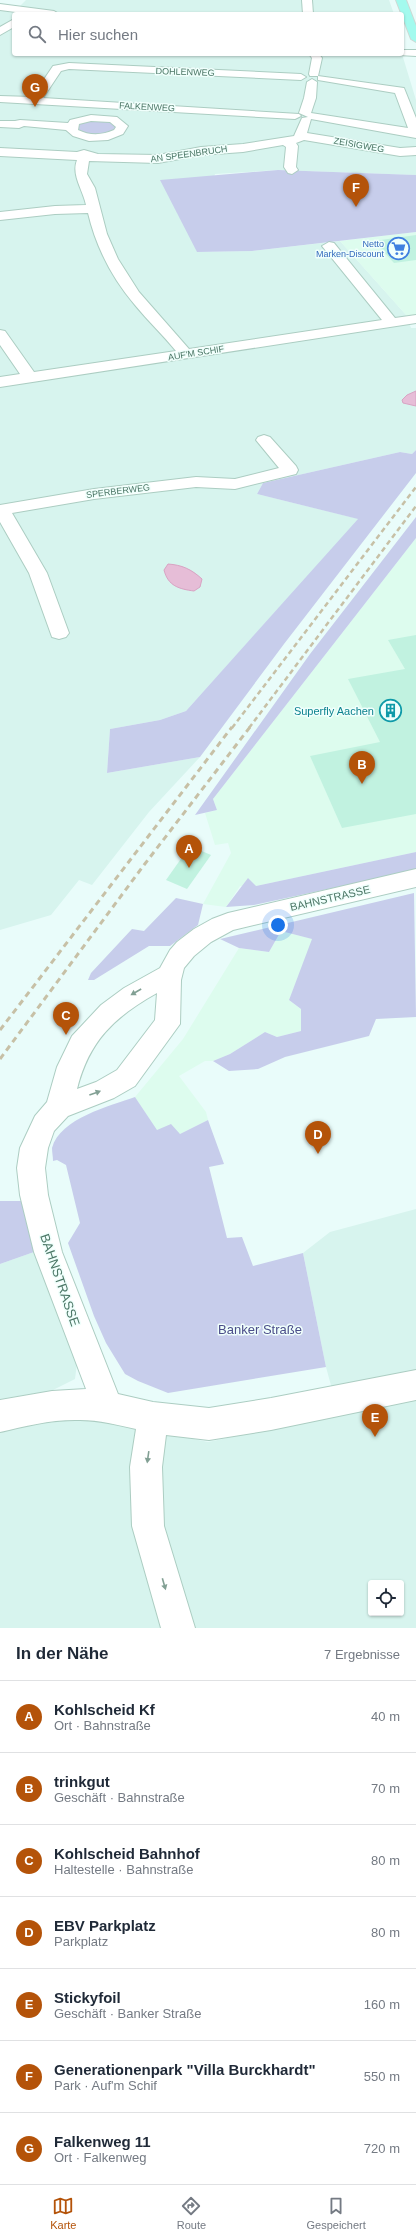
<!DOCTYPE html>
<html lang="de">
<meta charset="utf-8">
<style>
:root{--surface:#fff;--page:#f2f2f3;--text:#1f2937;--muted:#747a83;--line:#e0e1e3;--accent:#b45309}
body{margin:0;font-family:Arial,sans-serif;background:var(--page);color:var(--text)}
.controls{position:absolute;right:12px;bottom:12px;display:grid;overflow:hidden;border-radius:4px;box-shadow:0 1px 3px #0004}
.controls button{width:36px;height:36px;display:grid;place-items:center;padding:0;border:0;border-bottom:1px solid var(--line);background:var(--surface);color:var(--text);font:20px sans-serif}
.you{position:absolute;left:278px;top:925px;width:14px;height:14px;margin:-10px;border:3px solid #fff;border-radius:50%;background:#1a73e8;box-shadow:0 0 0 6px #1a73e833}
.badge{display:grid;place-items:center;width:26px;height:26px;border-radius:50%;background:var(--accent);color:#fff;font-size:13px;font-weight:700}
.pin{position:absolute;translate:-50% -33px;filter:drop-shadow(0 1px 2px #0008)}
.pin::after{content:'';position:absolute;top:21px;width:14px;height:12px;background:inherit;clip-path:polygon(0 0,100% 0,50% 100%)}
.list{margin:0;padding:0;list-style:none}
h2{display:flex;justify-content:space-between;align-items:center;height:52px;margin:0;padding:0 16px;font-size:17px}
h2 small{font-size:13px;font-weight:400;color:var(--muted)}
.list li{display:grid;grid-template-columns:26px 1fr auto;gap:12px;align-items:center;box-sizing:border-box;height:72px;padding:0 16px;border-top:1px solid var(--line)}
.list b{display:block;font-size:15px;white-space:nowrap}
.list p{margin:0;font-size:13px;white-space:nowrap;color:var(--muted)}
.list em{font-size:13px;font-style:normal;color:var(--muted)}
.icon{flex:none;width:22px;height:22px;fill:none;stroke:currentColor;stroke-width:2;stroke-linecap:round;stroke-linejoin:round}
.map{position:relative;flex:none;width:416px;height:1628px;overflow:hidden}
.search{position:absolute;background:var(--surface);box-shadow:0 1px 3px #0004;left:12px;right:12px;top:12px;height:44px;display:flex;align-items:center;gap:10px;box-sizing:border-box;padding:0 14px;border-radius:4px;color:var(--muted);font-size:15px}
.sheet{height:556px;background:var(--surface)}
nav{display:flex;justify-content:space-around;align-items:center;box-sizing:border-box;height:56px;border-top:1px solid var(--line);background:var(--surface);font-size:11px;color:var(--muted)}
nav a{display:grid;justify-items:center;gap:2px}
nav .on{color:var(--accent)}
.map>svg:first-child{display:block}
</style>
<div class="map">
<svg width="416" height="1628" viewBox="0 0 416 1628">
<rect width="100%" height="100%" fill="#e9fcfa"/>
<g fill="#d7f4ee" fill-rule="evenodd">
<polygon points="26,0 389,0 394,14 14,14 14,54 402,54 416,100 416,175 278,170 215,174 197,252 252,251 340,241 407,316 411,328 416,328 416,450 412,454 400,452 263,483 257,494 359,519 186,711 160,720 110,729 107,773 200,757 149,812 92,885 79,880 51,915 0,930 0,10 13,13"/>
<path d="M416 1209V1628H0V1427L51 1419 108 1421 208 1442 339 1415 326 1367 303 1253 330 1232ZM371 1583H401V1613H371Z"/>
<polygon points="34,1252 77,1363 75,1379 51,1391 0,1399 0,1264"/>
</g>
<g fill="#ddfcee">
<polygon points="416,232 416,315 407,316 340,241"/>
<polygon points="416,538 416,852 256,886 240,886 226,907 203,904 231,853 228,843 215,845 205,813 217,810 213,799"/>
<polygon points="281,931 313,939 289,1000 301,1009 301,1031 277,1037 265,1032 230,1054 213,1061 205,1061 179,1076 206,1112 208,1120 180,1134 157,1131 135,1097 183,1039 239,948 269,952"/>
</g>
<g fill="#c7cdeb">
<path d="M93 121 109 122 116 126 113 132C100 135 89 136 77 130L80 124Z"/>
<polygon points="278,170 416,175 416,232 252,251 197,252 160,180"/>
<polygon points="416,450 416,473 284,644 200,757 107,773 110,729 160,720 186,711 358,519 257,494 263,483 400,452 412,454"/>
<polygon points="416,517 416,538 213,799 217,810 195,815 310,654"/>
<polygon points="416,852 416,870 254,905 226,907 248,878 256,886"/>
<polygon points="414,893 416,1017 376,1019 369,1036 285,1057 258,1069 229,1071 213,1061 230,1054 265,1032 277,1037 301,1031 301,1009 289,1000 312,939 281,931 269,952 239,948 220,939"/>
<polygon points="176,898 203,904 198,925 170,946 149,946 94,980 88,980 91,973 132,929 144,931"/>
<path d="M135 1097 157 1130 171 1124 180 1134 208 1120 224 1164 209 1167 227 1238 242 1237 253 1266 303 1253 326 1367 168 1393 138 1381 125 1374 106 1343 94 1316 68 1243 80 1223 66 1165 57 1160 53 1161C53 1157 52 1152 52 1148 60 1118 110 1106 135 1097Z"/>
<polygon points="0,1201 23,1201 34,1252 0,1264"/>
</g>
<g fill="#e6bdd7" stroke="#d8a3c3">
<polygon points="416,391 416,406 403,403 402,400 407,395"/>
<path d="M168 564C182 565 191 569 202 579L200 587 194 591C179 589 168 586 164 570Z"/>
</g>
<g fill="#c1f2e0">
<polygon points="416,235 416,260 394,263 374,241"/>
<polygon points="416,635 416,814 342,828 310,756 380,742 348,679 405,669 388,640"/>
<polygon points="190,846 211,855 187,889 166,880"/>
</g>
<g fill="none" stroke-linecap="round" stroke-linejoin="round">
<defs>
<g id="minor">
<polygon points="302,0 312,0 313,14 303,14"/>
<polygon points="0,4 54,11 59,14 31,14 0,10"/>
<polygon points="14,19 14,27 0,35 0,27"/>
<polygon points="402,50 416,50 416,56 398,55 402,54"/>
<path d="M309 54H319L322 58 318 76 404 88 416 118V138L311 119 307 133 400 148 416 147V155L400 156 304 140 296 143 298 146 296 167 298 170 292 174 288 173 284 167 286 147 283 145 243 152 201 155 158 163 89 161 87 174 95 188 107 234 118 259 139 292 189 349 382 320 322 246 329 242 334 243 395 318 416 315V323L0 387V377L20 374 0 345V330L5 331 34 372 176 351C163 335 148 321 135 305 112 278 96 247 88 213L55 214 0 220V212L55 206 86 205C83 190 71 175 77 160L0 156V148L77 152 84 150 98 154 158 155 201 147 243 144 294 136 302 118 308 117 299 113 304 98 307 82 312 79 317 82 316 98 311 113 408 128 395 93 318 80V76H310L309 74 312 58Z"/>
<polygon points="69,63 301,74 306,77 301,80 69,69 61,71 43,98 299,114 301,116 295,119 0,102 0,96 32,97 53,66"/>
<path d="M91 115 117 117 128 126 123 134 108 140 89 141 73 136 66 130 24 126 19 128 0 127V121H15L20 120 68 123 70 120ZM91 121 110 122 116 127 114 130C103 135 90 136 78 130L79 124Z"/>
<polygon points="264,435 270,437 296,466 298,470 296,474 235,489 196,487 94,499 12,513 47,573 69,633 66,637 59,639 52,637 29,573 0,522 0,505 94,489 196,477 235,479 279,468 256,440 258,437"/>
<path d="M416 869V887L233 930 211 942 194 956 184 968 181 980 180 1024 135 1086 114 1098 68 1116 54 1131 48 1148 45 1168 48 1195 62 1252 118 1394 153 1402 209 1408 271 1398 416 1370V1400L271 1430 209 1440 166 1435 162 1467 164 1526 195 1628H161L132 1526 130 1467 136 1429C118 1425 99 1420 80 1420 53 1419 26 1426 0 1432V1400L52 1391 86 1389 34 1252 20 1195 17 1168 20 1148 35 1116 47 1102 57 1067 72 1036 101 1005 124 988 160 968 170 950 177 942 194 929 212 919 228 913ZM157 993 155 1020 117 1070 96 1082 77 1089C89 1041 114 1017 157 993Z"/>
</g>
<polygon id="major" points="396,0 406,0 416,26 416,42 411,39"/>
</defs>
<use href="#minor" stroke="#accdc2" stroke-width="2"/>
<use href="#major" stroke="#cdd9d4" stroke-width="2"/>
<use href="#minor" fill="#fff" fill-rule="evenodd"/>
<use href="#major" fill="#a3faee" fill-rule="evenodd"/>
<g stroke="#c7c0a6" stroke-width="2.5" stroke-dasharray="5 3.5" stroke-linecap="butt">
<polyline points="232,728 416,487"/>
<polyline points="249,728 416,506"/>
</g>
<g stroke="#c7c0a6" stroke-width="3" stroke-dasharray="6 4.5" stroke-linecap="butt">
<polyline points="0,1030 232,727"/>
<polyline points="0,1059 144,865 250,727"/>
</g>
</g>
<defs><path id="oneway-solid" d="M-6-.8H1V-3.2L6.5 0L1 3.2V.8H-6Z"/></defs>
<g fill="#82a094">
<use href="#oneway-solid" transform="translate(136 992) rotate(150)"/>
<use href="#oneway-solid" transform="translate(95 1093) rotate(-20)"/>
<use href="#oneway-solid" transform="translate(148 1457) rotate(98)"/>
<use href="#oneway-solid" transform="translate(164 1584) rotate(74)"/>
</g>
<defs>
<symbol id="supermarket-ring" viewBox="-11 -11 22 22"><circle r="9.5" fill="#f0fffc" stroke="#3f7fe0" stroke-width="1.5"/><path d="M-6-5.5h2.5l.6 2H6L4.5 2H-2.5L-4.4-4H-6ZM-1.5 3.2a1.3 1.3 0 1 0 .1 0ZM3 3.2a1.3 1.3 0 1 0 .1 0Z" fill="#3f7fe0"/></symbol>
<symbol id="building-ring" viewBox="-11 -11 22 22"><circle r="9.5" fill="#f0fffc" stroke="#0f9aa8" stroke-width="1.5"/><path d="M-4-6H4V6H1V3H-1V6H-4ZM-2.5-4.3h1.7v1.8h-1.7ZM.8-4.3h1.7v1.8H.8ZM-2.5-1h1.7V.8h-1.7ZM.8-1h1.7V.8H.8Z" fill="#0f9aa8"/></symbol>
</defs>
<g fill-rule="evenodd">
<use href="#supermarket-ring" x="386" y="236" width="25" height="25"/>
<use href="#building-ring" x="378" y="698" width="25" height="25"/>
</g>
<g text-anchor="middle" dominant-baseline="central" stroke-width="3" stroke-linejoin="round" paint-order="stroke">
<g font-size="9" fill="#4c7766" stroke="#f0fffc">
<text transform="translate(185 72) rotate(2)">DOHLENWEG</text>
<text transform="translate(147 107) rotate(3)">FALKENWEG</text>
<text transform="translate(359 145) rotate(10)">ZEISIGWEG</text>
<text transform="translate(189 154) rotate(-8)">AN SPEENBRUCH</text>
<text transform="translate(196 353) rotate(-9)">AUF'M SCHIF</text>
<text transform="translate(118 491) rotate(-7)">SPERBERWEG</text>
</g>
<g font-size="9" fill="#366cbe" stroke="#f0fffc" text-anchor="end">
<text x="384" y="244">Netto<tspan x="384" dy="10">Marken-Discount</tspan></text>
</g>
<g font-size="11" fill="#0d838f" stroke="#f0fffc" text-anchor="end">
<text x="374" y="711">Superfly Aachen</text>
</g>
<g font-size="11" fill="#4c7766" stroke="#f0fffc">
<text transform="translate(330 898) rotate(-13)">BAHNSTRASSE</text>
</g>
<g font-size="13" fill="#4c7766" stroke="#f0fffc">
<text transform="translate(60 1280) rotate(71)">BAHNSTRASSE</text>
</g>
<g font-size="13" fill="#4a4d89" stroke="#f0fffc">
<text x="260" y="1329">Banker Straße</text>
</g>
</g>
</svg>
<div class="controls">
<button><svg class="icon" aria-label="locate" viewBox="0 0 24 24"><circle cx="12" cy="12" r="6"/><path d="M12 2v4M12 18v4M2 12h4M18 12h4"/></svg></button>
</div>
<div class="you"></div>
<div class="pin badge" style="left:189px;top:868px">A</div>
<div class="pin badge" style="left:362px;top:784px">B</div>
<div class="pin badge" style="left:66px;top:1035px">C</div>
<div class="pin badge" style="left:318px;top:1154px">D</div>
<div class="pin badge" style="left:375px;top:1437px">E</div>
<div class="pin badge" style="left:356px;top:207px">F</div>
<div class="pin badge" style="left:35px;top:107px">G</div>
<div class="search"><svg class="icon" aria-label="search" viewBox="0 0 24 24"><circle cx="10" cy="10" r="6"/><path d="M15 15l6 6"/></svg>Hier suchen</div>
</div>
<section class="sheet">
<h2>In der Nähe<small>7 Ergebnisse</small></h2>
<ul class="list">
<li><span class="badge">A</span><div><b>Kohlscheid Kf</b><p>Ort · Bahnstraße</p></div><em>40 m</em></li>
<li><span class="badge">B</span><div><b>trinkgut</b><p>Geschäft · Bahnstraße</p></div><em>70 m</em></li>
<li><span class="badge">C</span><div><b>Kohlscheid Bahnhof</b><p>Haltestelle · Bahnstraße</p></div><em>80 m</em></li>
<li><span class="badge">D</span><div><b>EBV Parkplatz</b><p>Parkplatz</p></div><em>80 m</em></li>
<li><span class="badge">E</span><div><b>Stickyfoil</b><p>Geschäft · Banker Straße</p></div><em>160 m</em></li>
<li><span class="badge">F</span><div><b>Generationenpark &quot;Villa Burckhardt&quot;</b><p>Park · Auf'm Schif</p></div><em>550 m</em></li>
<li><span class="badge">G</span><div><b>Falkenweg 11</b><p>Ort · Falkenweg</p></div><em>720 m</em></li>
</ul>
</section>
<nav>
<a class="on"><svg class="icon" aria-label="map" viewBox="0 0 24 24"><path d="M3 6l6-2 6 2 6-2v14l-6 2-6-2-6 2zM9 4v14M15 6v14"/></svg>Karte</a>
<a><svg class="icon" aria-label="directions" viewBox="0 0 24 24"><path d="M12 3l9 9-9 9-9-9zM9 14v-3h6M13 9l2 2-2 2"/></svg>Route</a>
<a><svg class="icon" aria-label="saved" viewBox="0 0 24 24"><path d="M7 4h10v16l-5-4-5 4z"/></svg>Gespeichert</a>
</nav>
